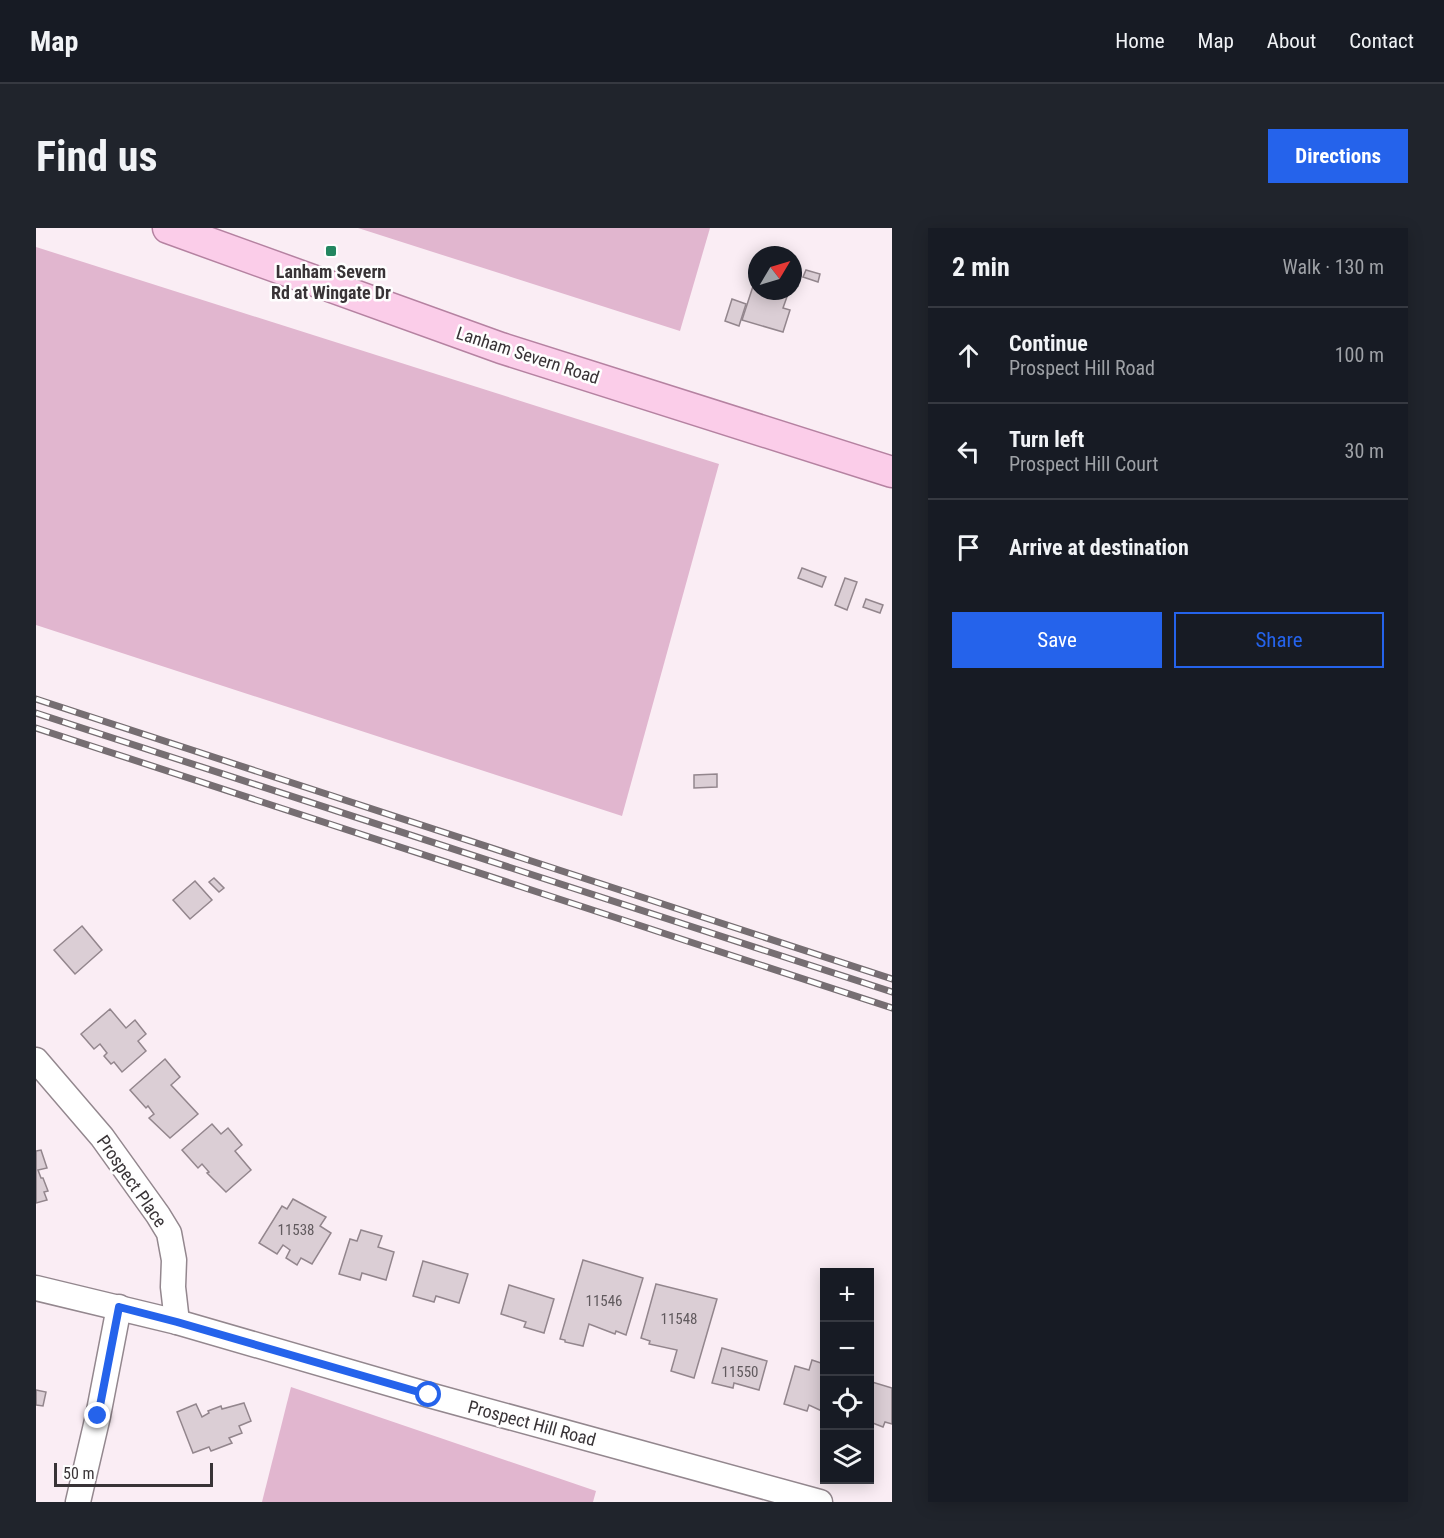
<!DOCTYPE html>
<meta charset="utf-8">
<style>
:root{--surface:#171b24;--page:#20242c;--text:#f1f3f6;--muted:#9ea1a6;--line:#363941;--accent:#2563eb}
body{margin:0;font-family:"Roboto Condensed",sans-serif;background:var(--page);color:var(--text)}
.controls{position:absolute;right:18px;bottom:18px;display:grid;overflow:hidden;border-radius:0px;box-shadow:0 3px 15px #0003}
.controls button{width:54px;height:54px;display:grid;place-items:center;padding:0;border:0;border-bottom:2px solid var(--line);background:var(--surface);color:var(--text);font:30px sans-serif}
.compass{position:absolute;left:712px;top:18px;width:54px;height:54px;border-radius:50%;background:var(--surface);box-shadow:0 3px 15px #0003;rotate:52deg}
.scale{position:absolute;left:18px;bottom:15px;width:159px;box-sizing:border-box;padding-left:6px;border:3px solid #383336;border-top:0;font-size:16px;line-height:21px;white-space:nowrap;color:#383336;-webkit-text-stroke:4px #fefefe;paint-order:stroke}
.stop{position:absolute;width:18px;height:18px;margin:-14px;border:4px solid #2563eb;border-radius:50%;background:#fff}
.stop.end{background:#2563eb;border-color:#fff;box-shadow:0 2px 6px #0008}
.list{margin:0;padding:0;list-style:none}
h2{display:flex;justify-content:space-between;align-items:center;height:78px;margin:0;padding:0 24px;font-size:26px}
h2 small{font-size:20px;font-weight:400;color:var(--muted)}
.list li{display:grid;grid-template-columns:39px 1fr auto;gap:18px;align-items:center;box-sizing:border-box;height:96px;padding:0 24px;border-top:2px solid var(--line)}
.list b{display:block;font-size:22px;white-space:nowrap}
.list p{margin:0;font-size:20px;white-space:nowrap;color:var(--muted)}
.list em{font-size:20px;font-style:normal;color:var(--muted)}
.actions{display:flex;gap:12px;padding:18px 24px}
.actions a{flex:1;padding:14px 0;border:2px solid var(--accent);border-radius:0px;text-align:center;font-size:21px;color:var(--accent)}
.actions .main{background:var(--accent);color:#fff}
.icon{flex:none;width:33px;height:33px;fill:none;stroke:currentColor;stroke-width:2;stroke-linecap:round;stroke-linejoin:round}
.map{position:relative;flex:none;width:856px;height:1274px;overflow:hidden;border-radius:0px}
header{display:flex;align-items:center;gap:36px;box-sizing:border-box;height:84px;padding:0 30px;background:var(--surface);border-bottom:2px solid var(--line)}
header strong{font-size:28px}
nav{display:flex;gap:33px;margin-inline-start:auto;font-size:21px}
.intro{display:flex;align-items:center;justify-content:space-between;box-sizing:border-box;height:144px;padding:0 36px}
h1{margin:0;font-size:42px}
.button{padding:15px 27px;border-radius:0px;background:var(--accent);color:#fff;font-size:21px;font-weight:700}
main{display:flex;gap:36px;padding:0 36px}
aside{flex:1;background:var(--surface);border-radius:0px;box-shadow:0 3px 15px #0003}
.map>svg:first-child{display:block}
</style>
<header>
<strong>Map</strong>
<nav><a>Home</a><a>Map</a><a>About</a><a>Contact</a></nav>
</header>
<div class="intro"><h1>Find us</h1><a class="button">Directions</a></div>
<main>
<div class="map">
<svg width="856" height="1274" viewBox="0 0 856 1274">
<rect width="100%" height="100%" fill="#faedf4"/>
<g fill="#e1b6cf">
<polygon points="322,0 674,0 644,103"/>
<polygon points="0,19 683,236 586,588 0,397"/>
<polygon points="255,1159 560,1263 557,1274 226,1274"/>
</g>
<g fill="#dbced5" stroke="#93868d" stroke-width="1.5">
<polygon points="770,42 784,46 782,54 767,49"/>
<polygon points="720,49 721,63 753,63 747,80 754,82 747,104 706,92"/>
<polygon points="696,71 710,76 703,98 689,93"/>
<polygon points="766,340 790,349 786,359 762,350"/>
<polygon points="809,350 821,354 811,382 799,377"/>
<polygon points="830,371 847,377 844,385 827,379"/>
<polygon points="681,546 681,559 658,560 658,547"/>
<polygon points="178,650 188,660 183,664 173,654"/>
<polygon points="159,653 176,672 154,691 137,672"/>
<polygon points="46,698 66,722 39,746 18,722"/>
<polygon points="74,781 90,800 99,792 110,806 102,813 110,823 86,844 78,834 75,836 68,828 71,825 64,816 58,821 45,806"/>
<polygon points="129,831 144,849 135,857 162,886 134,910 113,890 118,886 112,878 110,880 94,862"/>
<polygon points="176,896 185,906 192,900 206,917 199,923 215,942 190,964 171,945 173,944 166,936 162,940 146,922"/>
<polygon points="5,922 11,940 2,942 5,950 7,950 12,963 8,964 11,972 0,975 0,923"/>
<polygon points="257,971 290,989 284,998 295,1005 276,1036 265,1030 261,1037 250,1030 254,1022 247,1017 241,1026 223,1015 246,978 251,981"/>
<polygon points="325,1002 346,1008 342,1019 358,1024 350,1052 326,1045 324,1052 303,1046 314,1011 321,1013"/>
<polygon points="547,1032 607,1050 590,1107 580,1103 579,1106 553,1096 547,1118 529,1114 529,1112 524,1111"/>
<polygon points="387,1033 432,1046 423,1075 400,1068 398,1074 377,1068"/>
<polygon points="620,1056 681,1071 658,1150 635,1143 641,1122 613,1116 614,1113 605,1110"/>
<polygon points="473,1057 518,1071 508,1105 488,1099 490,1094 465,1086"/>
<polygon points="686,1120 731,1133 723,1162 698,1155 697,1160 676,1155"/>
<polygon points="776,1132 788,1136 788,1184 773,1177 771,1183 748,1176 759,1138 773,1142"/>
<polygon points="836,1154 856,1160 856,1196 849,1194 847,1199 834,1194 834,1162"/>
<polygon points="0,1162 10,1164 7,1178 0,1177"/>
<polygon points="208,1175 215,1193 203,1198 206,1205 193,1210 196,1215 175,1223 173,1219 157,1225 141,1184 160,1176 166,1189 173,1185 172,1183 185,1178 186,1181"/>
</g>
<g fill="none" stroke-linecap="round" stroke-linejoin="round">
<defs>
<g id="minor">
<polyline points="0,832 66,909 122,987 133,1005 138,1032 137,1059 141,1094"/>
<polyline points="0,1060 141,1094 393,1167 784,1274"/>
<polyline points="42,1274 62,1188 83,1079"/>
</g>
<polyline id="major" points="132,0 465,120 856,244"/>
</defs>
<use href="#minor" stroke="#93878e" stroke-width="27"/>
<use href="#major" stroke="#b582a1" stroke-width="33"/>
<use href="#minor" stroke="#fff" stroke-width="24"/>
<use href="#major" stroke="#fbcde9" stroke-width="30"/>
<defs>
<g id="rail">
<polyline points="0,471 856,751"/>
<polyline points="0,485 856,764"/>
<polyline points="0,500 856,780"/>
</g>
</defs>
<use href="#rail" stroke="#766e72" stroke-width="7"/>
<use href="#rail" stroke="#fefefe" stroke-width="4.5" stroke-dasharray="14" stroke-linecap="butt"/>
</g>
<g fill="none" stroke-linecap="round" stroke-linejoin="round">
<polyline stroke="#2563eb" stroke-width="8" points="62,1188 83,1079 141,1094 393,1167"/>
</g>
<rect fill="#238660" stroke="#fefefe" stroke-width="2" x="289" y="17" width="12" height="12" rx="3"/>
<g text-anchor="middle" dominant-baseline="central" stroke-width="5" stroke-linejoin="round" paint-order="stroke">
<g font-size="15" fill="#615a5e">
<text x="260" y="1002">11538</text>
<text x="568" y="1073">11546</text>
<text x="643" y="1091">11548</text>
<text x="704" y="1144">11550</text>
</g>
<g font-size="18" font-weight="bold" fill="#383336" stroke="#fefefe">
<text x="295" y="43">Lanham Severn<tspan x="295" dy="21">Rd at Wingate Dr</tspan></text>
</g>
<g font-size="18" fill="#383336" stroke="#fefefe">
<text transform="translate(492 127) rotate(18)">Lanham Severn Road</text>
<text transform="translate(96 953) rotate(55)">Prospect Place</text>
<text transform="translate(496 1195) rotate(15)">Prospect Hill Road</text>
</g>
</g>
</svg>
<div class="controls">
<button>+</button>
<button>−</button>
<button><svg class="icon" aria-label="locate" viewBox="0 0 24 24"><circle cx="12" cy="12" r="6"/><path d="M12 2v4M12 18v4M2 12h4M18 12h4"/></svg></button>
<button><svg class="icon" aria-label="layers" viewBox="0 0 24 24"><path d="M12 4l9 5-9 5-9-5zM3 14l9 5 9-5"/></svg></button>
</div>
<svg class="compass" viewBox="-18 -18 36 36"><path d="M0-13l5 13h-10z" fill="#e53935"/><path d="M0 13l5-13h-10z" fill="#9ea1a6"/></svg>
<div class="scale">50 m</div>
<div class="stop" style="left:393px;top:1167px"></div>
<div class="stop end" style="left:62px;top:1188px"></div>
</div>
<aside>
<h2>2 min<small>Walk · 130 m</small></h2>
<ul class="list">
<li><svg class="icon" aria-label="ahead" viewBox="0 0 24 24"><path d="M12 20V5M6 11l6-6 6 6"/></svg><div><b>Continue</b><p>Prospect Hill Road</p></div><em>100 m</em></li>
<li><svg class="icon" aria-label="left" viewBox="0 0 24 24"><path d="M17 20v-9H6M10 6l-5 5 5 5"/></svg><div><b>Turn left</b><p>Prospect Hill Court</p></div><em>30 m</em></li>
<li><svg class="icon" aria-label="arrive" viewBox="0 0 24 24"><path d="M6 21V4h12l-3 4 3 4H6"/></svg><div><b>Arrive at destination</b></div></li>
</ul>
<div class="actions"><a class="main">Save</a><a>Share</a></div>
</aside>
</main>
